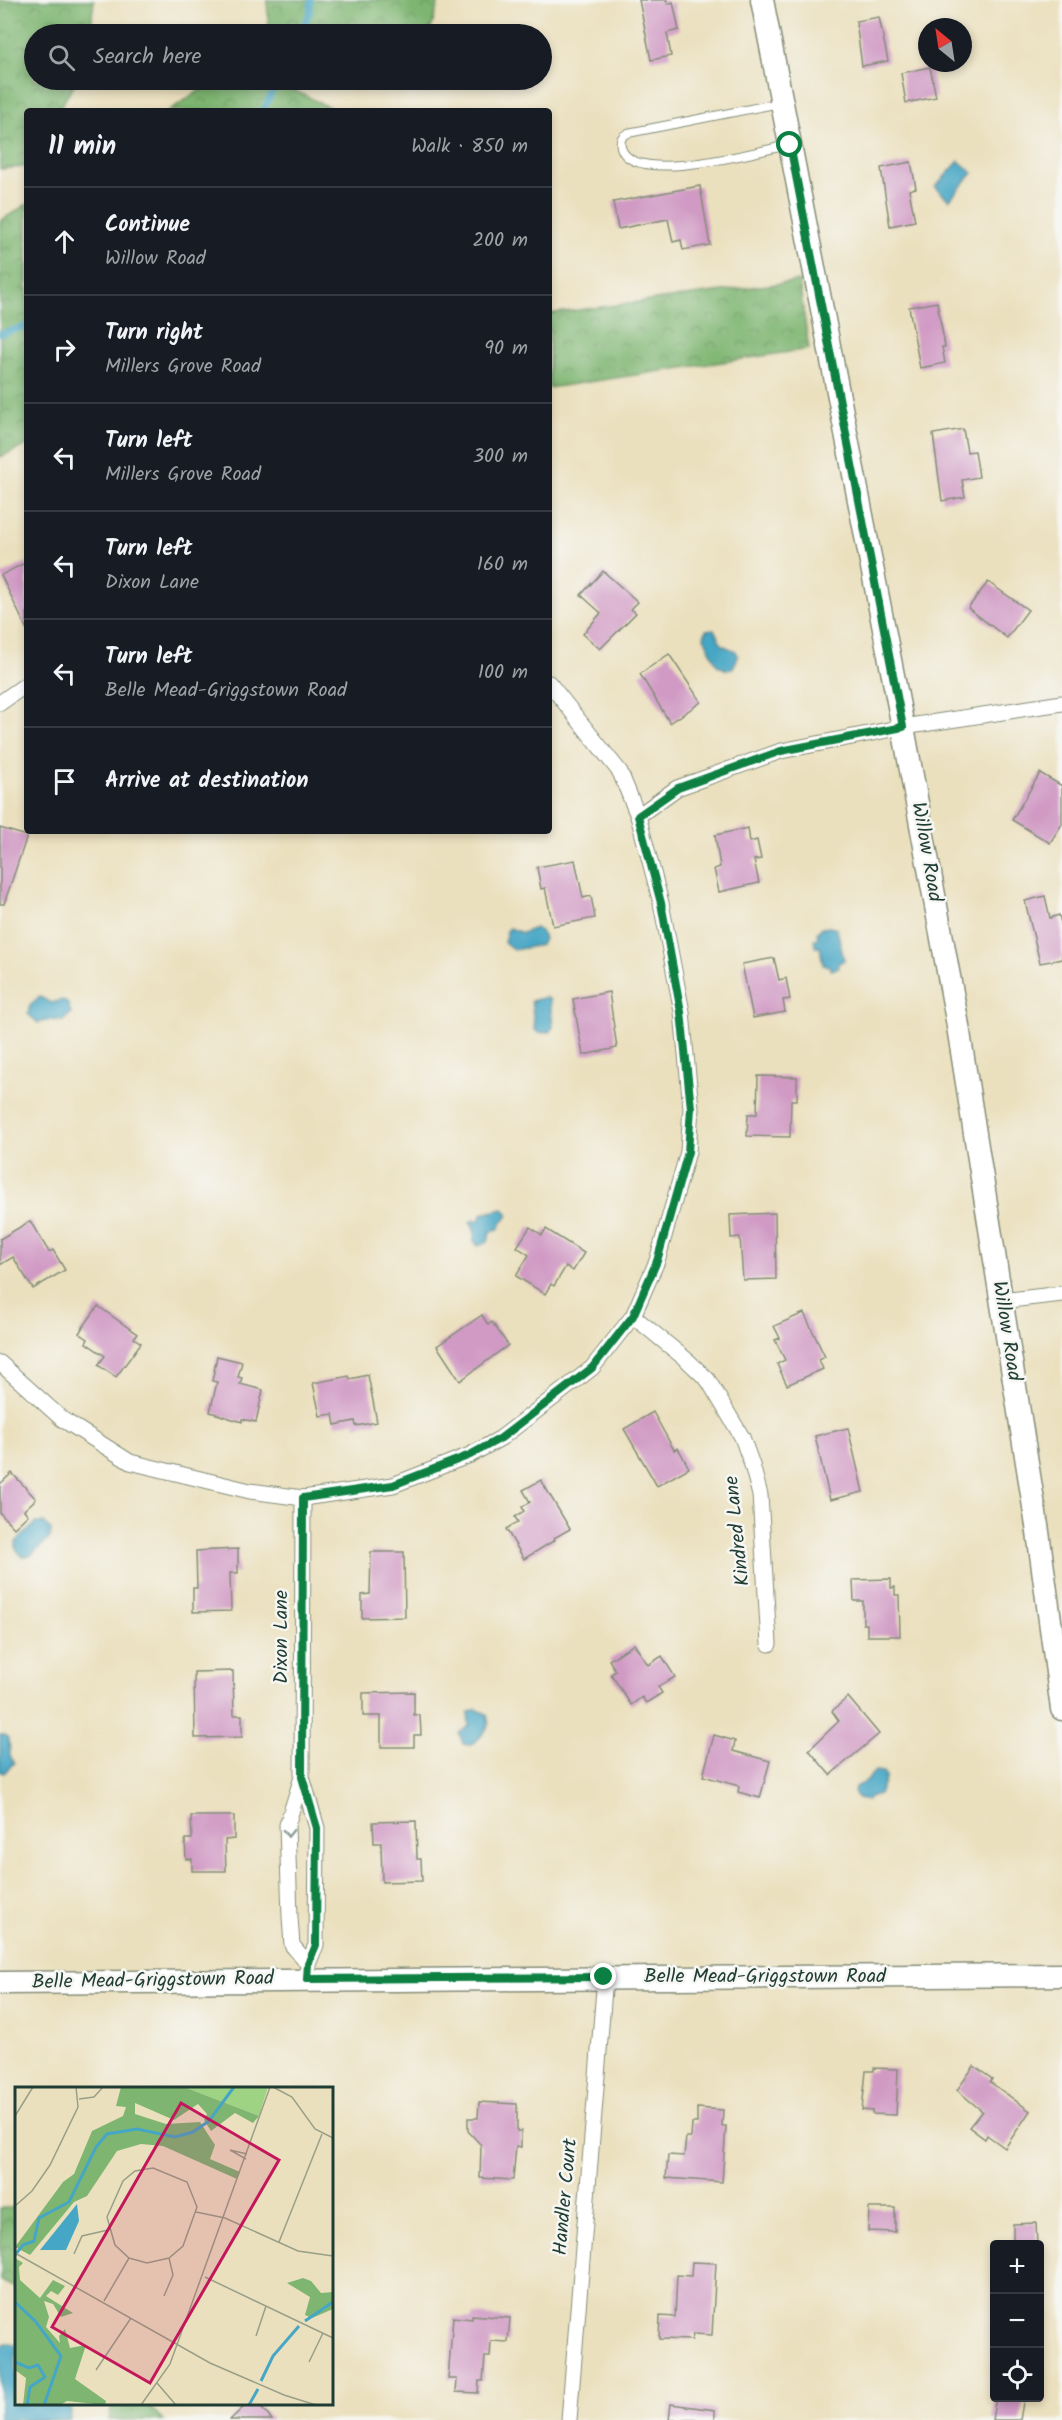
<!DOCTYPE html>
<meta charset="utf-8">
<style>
:root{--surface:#171b24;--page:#242831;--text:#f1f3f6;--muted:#9ea1a6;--line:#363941}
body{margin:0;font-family:Kalam,sans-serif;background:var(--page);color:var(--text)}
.controls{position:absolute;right:18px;bottom:18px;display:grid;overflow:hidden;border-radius:6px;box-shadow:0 3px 9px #0003}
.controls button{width:54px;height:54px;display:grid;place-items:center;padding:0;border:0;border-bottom:2px solid var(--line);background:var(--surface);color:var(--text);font:30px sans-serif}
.compass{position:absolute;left:918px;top:18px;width:54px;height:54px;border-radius:50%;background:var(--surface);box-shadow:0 3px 9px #0003;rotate:330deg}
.stop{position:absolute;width:18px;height:18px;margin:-14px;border:4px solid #0b8043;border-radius:50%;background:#fff}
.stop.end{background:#0b8043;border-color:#fff;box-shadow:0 2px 6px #0008}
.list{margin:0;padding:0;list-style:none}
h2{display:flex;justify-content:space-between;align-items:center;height:78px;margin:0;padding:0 24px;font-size:26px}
h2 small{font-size:20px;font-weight:400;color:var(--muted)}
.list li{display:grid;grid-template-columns:39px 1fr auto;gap:18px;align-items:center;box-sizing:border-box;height:108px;padding:0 24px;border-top:2px solid var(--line)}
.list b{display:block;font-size:22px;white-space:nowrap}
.list p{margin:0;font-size:20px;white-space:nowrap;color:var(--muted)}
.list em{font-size:20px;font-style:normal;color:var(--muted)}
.icon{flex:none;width:33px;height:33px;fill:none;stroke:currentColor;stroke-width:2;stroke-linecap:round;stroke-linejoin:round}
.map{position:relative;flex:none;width:1062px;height:2420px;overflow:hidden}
.search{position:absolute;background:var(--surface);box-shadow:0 3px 9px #0003;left:24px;top:24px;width:528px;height:66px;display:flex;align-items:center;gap:15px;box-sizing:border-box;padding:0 21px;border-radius:33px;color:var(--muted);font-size:22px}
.panel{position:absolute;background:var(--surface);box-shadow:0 3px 9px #0003;left:24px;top:108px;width:528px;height:726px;border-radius:6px}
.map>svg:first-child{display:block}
</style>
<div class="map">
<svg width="1062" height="2420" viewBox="0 0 1062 2420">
<defs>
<pattern id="forest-crowns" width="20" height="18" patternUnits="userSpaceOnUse" patternTransform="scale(1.5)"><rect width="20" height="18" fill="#7eb571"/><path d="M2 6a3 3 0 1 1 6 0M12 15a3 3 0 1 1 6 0" fill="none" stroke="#67945e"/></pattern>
</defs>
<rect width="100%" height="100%" fill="#f6f6f2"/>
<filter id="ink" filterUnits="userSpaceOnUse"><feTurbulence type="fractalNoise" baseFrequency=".0167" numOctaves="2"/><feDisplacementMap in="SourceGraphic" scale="12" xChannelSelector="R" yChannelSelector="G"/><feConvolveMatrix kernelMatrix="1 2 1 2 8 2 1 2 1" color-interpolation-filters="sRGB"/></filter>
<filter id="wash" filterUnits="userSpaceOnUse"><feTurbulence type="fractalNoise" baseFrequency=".008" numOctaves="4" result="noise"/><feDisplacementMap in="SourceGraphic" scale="24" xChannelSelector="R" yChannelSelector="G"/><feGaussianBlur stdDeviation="1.35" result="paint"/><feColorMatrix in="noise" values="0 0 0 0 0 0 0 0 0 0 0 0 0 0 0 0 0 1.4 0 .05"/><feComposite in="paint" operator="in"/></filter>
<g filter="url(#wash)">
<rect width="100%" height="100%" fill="#ebe0be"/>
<g fill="url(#forest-crowns)" stroke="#4e7952" stroke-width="1.5">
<polygon points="0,0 94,0 90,34 34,34 34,80 77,80 58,111 27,111 27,162 24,167 0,169"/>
<polygon points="267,0 439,0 432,26 425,34 272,34 269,33"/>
<polygon points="216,80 273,80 337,111 168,111"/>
<polygon points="27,204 27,445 0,457 0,221"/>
<polygon points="799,281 809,349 549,388 549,314"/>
<polygon points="0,2208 16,2208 16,2288 0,2281"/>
<polygon points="112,2404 147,2404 163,2420 109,2420"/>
</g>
<g fill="#45a6c5" stroke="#32727c" stroke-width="1.5">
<polygon points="959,161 973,173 949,200 935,187"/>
<polygon points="714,629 722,645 736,651 738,657 733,668 727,670 717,665 704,637 706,630"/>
<polygon points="830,927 837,929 844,960 838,964 839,968 830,970 830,966 823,965 820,947 815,947 814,939 818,938 817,933 821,928"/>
<polygon points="510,928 522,933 535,928 541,931 544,939 541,945 514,950 504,942 507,931"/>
<polygon points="40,997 51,1003 63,1000 68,1004 71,1013 63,1021 50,1020 38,1023 28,1014 30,1005"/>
<polygon points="546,997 550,1000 553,1027 549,1032 539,1033 535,1030 531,1001"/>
<polygon points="503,1209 508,1214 507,1217 502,1222 499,1229 490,1232 488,1242 478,1246 474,1241 474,1228 470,1222 475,1220 479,1221 481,1214"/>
<polygon points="36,1523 44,1523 51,1530 50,1538 30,1556 22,1556 16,1549 16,1542"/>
<path d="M476 1709 487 1714 489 1725C484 1733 473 1748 463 1744L459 1733 469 1726 468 1713Z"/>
<polygon points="0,1735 5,1735 9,1738 10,1756 14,1763 4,1773 0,1772"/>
<polygon points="875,1771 882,1772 886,1777 879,1794 870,1797 866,1801 858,1799 854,1791 855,1787 864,1783"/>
<polygon points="6,2344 16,2344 16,2404 72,2404 70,2420 0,2420 0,2348"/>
</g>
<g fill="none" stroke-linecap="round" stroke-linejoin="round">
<g stroke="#45a6c5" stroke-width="6">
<polyline points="300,34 310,12 311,0"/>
<polyline points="263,111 278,80"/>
<polyline points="0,334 27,326"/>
</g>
</g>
<g id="blocks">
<g fill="#d09ac4">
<polygon points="639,0 667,0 668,4 673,2 679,30 667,33 671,56 651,60"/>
<polygon points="879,17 888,61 862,66 856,21"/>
<polygon points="930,67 936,97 906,103 901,73"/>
<polygon points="911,162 916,188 909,190 915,221 890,226 881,168"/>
<polygon points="700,186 710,245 683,250 681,240 673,242 668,219 618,229 613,202"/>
<polygon points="937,302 945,347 942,347 945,363 920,368 909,307"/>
<polygon points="963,429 967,452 975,451 979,477 962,480 965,497 942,501 933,434"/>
<polygon points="27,562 27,630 1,575"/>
<polygon points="603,571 638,602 631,609 636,613 600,649 583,634 601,613 581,595"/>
<polygon points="988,582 1028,610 1007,638 968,608"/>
<polygon points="669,654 701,702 670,723 640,674"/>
<polygon points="1040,773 1062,786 1062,824 1050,843 1012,820"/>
<polygon points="0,828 27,836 4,904 0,904"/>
<polygon points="748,828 750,842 757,840 761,859 754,860 759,883 719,892 714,869 720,867 715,835"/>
<polygon points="575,860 583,898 591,896 595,918 553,926 545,888 541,889 537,867"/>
<polygon points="1045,896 1050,918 1059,915 1062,927 1062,959 1040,963 1025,901"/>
<polygon points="774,958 779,980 786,978 790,999 783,1000 785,1012 753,1018 742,964"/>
<polygon points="609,992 617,1048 583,1055 573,999"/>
<polygon points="758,1076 797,1077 797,1100 791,1100 790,1137 747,1136 748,1114 757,1114"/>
<polygon points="775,1213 776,1279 743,1280 740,1237 731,1238 730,1215"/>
<polygon points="30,1221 49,1252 53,1250 65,1270 33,1289 13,1257 0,1265 0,1239"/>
<polygon points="530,1227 542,1235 546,1229 584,1253 573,1271 566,1266 554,1286 551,1284 545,1294 516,1276 529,1255 517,1247"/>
<polygon points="98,1306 137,1334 134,1338 141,1343 116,1377 98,1365 105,1356 86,1343 88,1339 79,1333"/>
<polygon points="804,1313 825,1357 819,1360 823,1369 787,1385 777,1364 785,1360 775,1340 780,1338 774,1326"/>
<polygon points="482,1315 488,1325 492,1322 508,1345 460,1381 437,1346"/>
<polygon points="217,1356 242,1362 238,1377 242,1378 240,1384 263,1390 256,1422 242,1419 242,1422 210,1412 217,1382 212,1381"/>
<polygon points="368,1375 377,1422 356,1426 355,1421 335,1425 333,1414 320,1416 313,1383 349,1376 350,1379"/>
<polygon points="653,1412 674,1450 678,1448 689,1468 657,1486 624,1429"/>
<polygon points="848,1428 863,1492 830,1500 815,1436"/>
<polygon points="12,1473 36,1499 24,1510 28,1515 14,1528 0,1513 0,1484"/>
<polygon points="541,1480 570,1529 554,1538 555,1540 524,1559 506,1529 518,1522 515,1517 524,1511 522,1507 530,1502 523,1490"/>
<polygon points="238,1549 238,1573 230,1573 231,1611 193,1612 193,1588 197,1588 196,1551"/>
<polygon points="371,1552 404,1552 405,1617 362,1618 362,1595 370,1594"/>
<polygon points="891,1579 891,1588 895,1587 895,1595 899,1595 900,1636 867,1636 867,1624 863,1624 863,1601 854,1601 853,1580"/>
<polygon points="634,1644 648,1665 662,1656 675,1677 658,1687 662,1693 646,1703 642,1697 631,1705 611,1674 616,1671 609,1660"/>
<polygon points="233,1671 234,1715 242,1715 242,1737 195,1738 194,1672"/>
<polygon points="414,1692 414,1715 420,1715 421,1735 414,1735 414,1747 381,1747 381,1716 363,1716 363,1693"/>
<polygon points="848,1697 879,1734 830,1775 809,1750 839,1721 832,1711"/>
<polygon points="714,1735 735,1741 733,1751 770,1761 760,1798 738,1792 739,1786 703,1776"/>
<polygon points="191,1816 234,1816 234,1839 225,1840 226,1871 192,1871 192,1859 186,1859 185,1839 192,1839"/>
<polygon points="416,1821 417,1859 421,1859 422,1881 382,1882 381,1843 374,1843 373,1822"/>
<polygon points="974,2066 992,2079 990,2082 1030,2111 1005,2148 987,2135 985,2139 969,2127 982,2111 957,2090"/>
<polygon points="874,2068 898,2069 896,2115 872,2114 872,2111 862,2110 866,2071 874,2071"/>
<polygon points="479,2102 517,2104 517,2131 521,2131 521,2147 516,2146 513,2180 480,2178 481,2145 468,2131 468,2118 478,2118"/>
<polygon points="697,2108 723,2110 722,2126 726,2126 722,2182 666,2178 668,2155 684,2156 686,2137 691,2137 692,2123 697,2123"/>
<polygon points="869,2208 895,2208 895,2232 868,2231"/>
<polygon points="1036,2223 1037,2244 1013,2244 1013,2224"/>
<polygon points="692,2262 716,2263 712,2335 693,2334 692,2340 659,2339 660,2316 675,2317 677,2275 691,2276"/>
<polygon points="472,2315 510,2318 508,2342 491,2341 490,2357 485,2357 483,2381 479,2381 478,2393 456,2392 457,2379 448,2379 453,2317 472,2319"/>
<polygon points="996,2397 1024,2397 1020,2420 992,2420"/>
<polygon points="248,2403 257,2403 272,2420 230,2420"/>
<polygon points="671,2404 715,2410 715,2420 669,2420"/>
</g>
</g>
</g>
<g filter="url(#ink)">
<use href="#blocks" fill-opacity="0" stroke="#858e79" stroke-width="1.5"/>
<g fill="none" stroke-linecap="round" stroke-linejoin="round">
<defs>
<path id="lane" d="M780 103 628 133C621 137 620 139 621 147 631 187 759 151 788 145"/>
<g id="street">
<polyline points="0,703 27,684"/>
<polyline points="638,816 677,788 781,751 903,727 1062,703"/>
<polyline points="1001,1301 1062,1294"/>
<polyline points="633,1316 688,1361 708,1380 742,1437 752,1465 760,1495 769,1644"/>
<polyline points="0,1363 62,1419 130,1462 250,1491 303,1498 393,1485 470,1455 501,1438 592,1368 633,1316 657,1261 688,1152 691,1108 682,1012 661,903 638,816 620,772 549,683"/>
<polyline points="303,1498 302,1777 317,1828 316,1945 308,1964 307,1979"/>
<polyline points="302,1777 287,1825 290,1917 292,1945 308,1964"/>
<polyline points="569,2420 605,1977"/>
</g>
<g id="secondary">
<polyline points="762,0 903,727 957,1020 1038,1532 1062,1709"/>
<polyline points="0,1983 1062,1975"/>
</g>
</defs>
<use href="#lane" stroke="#858e79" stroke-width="10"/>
<use href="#street" stroke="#858e79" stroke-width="17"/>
<use href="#secondary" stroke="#858e79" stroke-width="25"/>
<use href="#lane" stroke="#fff" stroke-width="8"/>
<use href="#street" stroke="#fff" stroke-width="15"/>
<use href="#secondary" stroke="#fff" stroke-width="22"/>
</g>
<defs><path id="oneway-chevron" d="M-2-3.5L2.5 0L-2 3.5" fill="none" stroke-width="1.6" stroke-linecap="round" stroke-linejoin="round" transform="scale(1.5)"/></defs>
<use stroke="#8f9e9a" href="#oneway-chevron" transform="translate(288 1833) rotate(91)"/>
</g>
<g fill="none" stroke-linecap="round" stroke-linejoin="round" filter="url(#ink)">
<polyline stroke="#0b8043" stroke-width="8" points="604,1977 307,1979 308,1964 316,1945 317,1828 302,1777 303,1498 393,1485 470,1455 501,1438 592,1368 633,1316 657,1261 688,1152 691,1108 681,1012 661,903 638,816 678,788 781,751 903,727 790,145"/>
</g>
<g text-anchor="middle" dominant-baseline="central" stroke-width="5" stroke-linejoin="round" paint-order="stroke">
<g font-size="20" fill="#1f3d34" stroke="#f6f6f2">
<text transform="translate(926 852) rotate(80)">Willow Road</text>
<text transform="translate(1006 1331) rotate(81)">Willow Road</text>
<text transform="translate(738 1531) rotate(-96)">Kindred Lane</text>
<text transform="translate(282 1637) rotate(-90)">Dixon Lane</text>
<text x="765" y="1977">Belle Mead-Griggstown Road</text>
<text transform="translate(153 1981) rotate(-1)">Belle Mead-Griggstown Road</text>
<text transform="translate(566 2197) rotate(-85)">Handler Court</text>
</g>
</g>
<g transform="translate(15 2087)">
<rect width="318" height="318" fill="#ebe0be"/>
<path d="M169 0H253L244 29Z" fill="#9ed383"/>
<path d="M106 0H169L244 29 238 36 220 26 196 44 189 33 192 27 183 17 159 33 120 16V27L151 37 185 35 200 58 195 72 225 85 222 92 148 59 126 57 102 64 72 109 59 115 15 168 0 160 48 95 59 87 77 44 108 29 111 20 101 19ZM0 171 8 176 4 180 5 193 25 211 38 193 50 199 43 208 36 204 31 209 58 226 46 230 38 217 29 214 34 230 31 240 45 256 44 249 50 242 55 261 71 258 60 292 91 314 90 318 52 314 45 318H8L11 291 0 283ZM288 191 296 194 306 206 318 205V222L297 231 290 228 295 210 272 196Z" fill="#7eb571"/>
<path d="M62 117 64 134 51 163H25Z" fill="#45a6c5"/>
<path fill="none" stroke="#45a6c5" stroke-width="3" d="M0 168 8 158 19 154 24 131 54 115 81 60 92 47 122 42 160 50 178 45 194 34 219 0M0 215 21 235 46 269 29 318M290 234 318 215M0 275 14 281 23 278 30 290 15 300 12 318M246 294 258 269 284 239M234 318 243 302"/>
<path fill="none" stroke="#999f87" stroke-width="1.5" d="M258 0 277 10 300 42 318 51M64 12 79 10 88 0M0 29 18 0M231 72 215 63 232 67M138 81 172 95 182 120 168 159 154 171 132 176 114 171 100 158 92 130 108 94 120 84ZM0 119 17 104 35 78 63 20 61 0M181 125 210 131 283 164 318 169M264 155 307 47M0 166 195 276 269 308 301 318M59 167 67 149 93 143M190 190 318 251M149 209 158 188 154 171M89 214 114 171M241 249 251 219M294 275 308 246M81 283 116 231M142 296 161 318M126 318 155 277 255 0"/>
<path fill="#c2185b" fill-opacity="0.15" stroke="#c2185b" stroke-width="3" d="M166 16 264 73 135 296 37 240Z"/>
<rect width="318" height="318" fill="none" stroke="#1f3d34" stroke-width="3"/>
</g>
</svg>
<div class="controls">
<button>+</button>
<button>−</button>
<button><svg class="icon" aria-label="locate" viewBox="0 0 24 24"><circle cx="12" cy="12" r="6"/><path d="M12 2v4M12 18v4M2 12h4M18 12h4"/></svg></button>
</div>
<svg class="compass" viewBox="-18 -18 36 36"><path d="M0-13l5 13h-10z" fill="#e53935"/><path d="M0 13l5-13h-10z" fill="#9ea1a6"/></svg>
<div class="stop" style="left:790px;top:145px"></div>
<div class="stop end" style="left:604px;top:1977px"></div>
<div class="search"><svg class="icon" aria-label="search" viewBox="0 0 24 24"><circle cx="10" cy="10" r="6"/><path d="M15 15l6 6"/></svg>Search here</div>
<section class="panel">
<h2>11 min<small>Walk · 850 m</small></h2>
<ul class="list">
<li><svg class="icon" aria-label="ahead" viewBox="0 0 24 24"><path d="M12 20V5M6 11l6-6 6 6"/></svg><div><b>Continue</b><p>Willow Road</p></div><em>200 m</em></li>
<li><svg class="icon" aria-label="right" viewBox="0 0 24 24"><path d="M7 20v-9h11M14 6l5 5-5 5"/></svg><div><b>Turn right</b><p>Millers Grove Road</p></div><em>90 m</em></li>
<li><svg class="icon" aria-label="left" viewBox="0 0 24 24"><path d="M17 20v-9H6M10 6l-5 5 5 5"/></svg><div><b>Turn left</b><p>Millers Grove Road</p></div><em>300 m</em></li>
<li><svg class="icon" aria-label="left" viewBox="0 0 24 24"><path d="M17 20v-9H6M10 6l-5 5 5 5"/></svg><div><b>Turn left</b><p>Dixon Lane</p></div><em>160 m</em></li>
<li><svg class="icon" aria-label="left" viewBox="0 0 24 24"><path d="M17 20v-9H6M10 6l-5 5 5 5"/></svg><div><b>Turn left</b><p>Belle Mead-Griggstown Road</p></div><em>100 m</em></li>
<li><svg class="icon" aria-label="arrive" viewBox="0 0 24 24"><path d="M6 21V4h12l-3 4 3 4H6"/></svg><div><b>Arrive at destination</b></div></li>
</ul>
</section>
</div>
